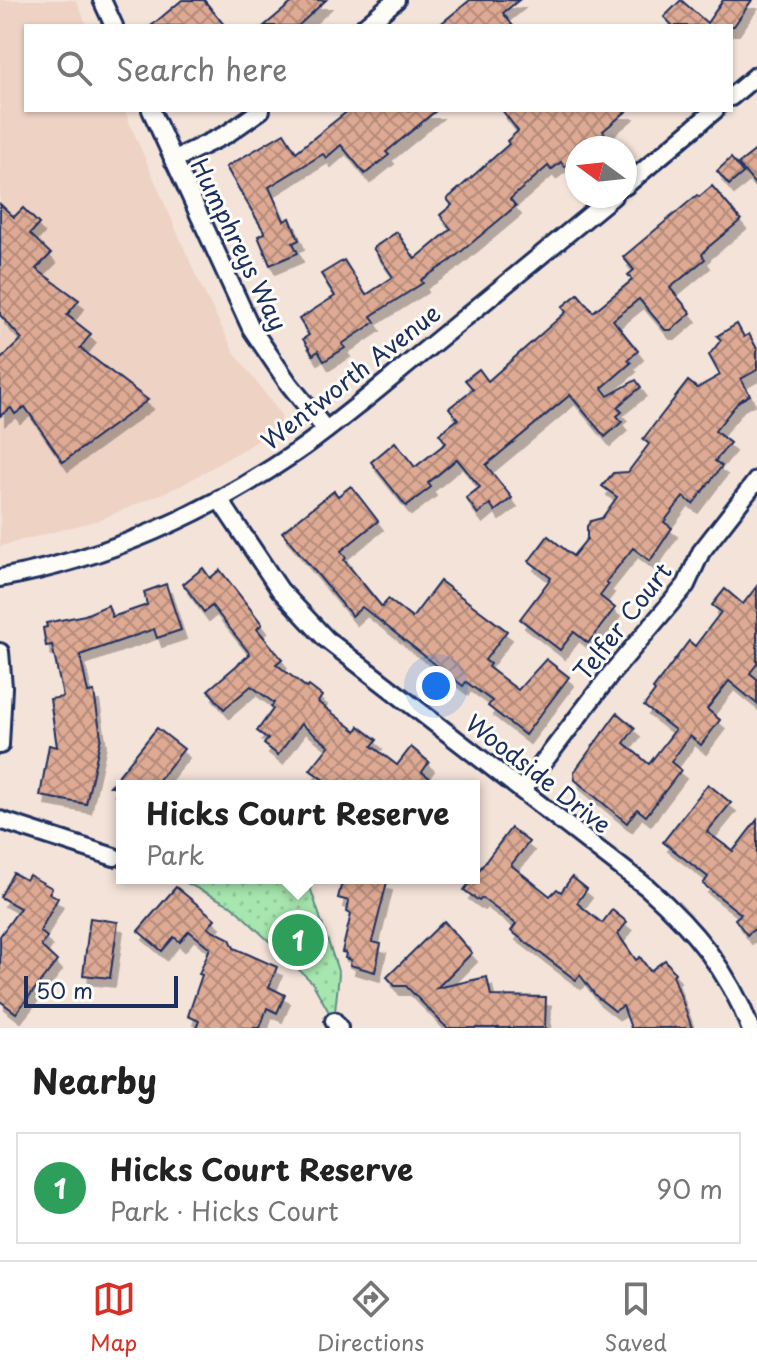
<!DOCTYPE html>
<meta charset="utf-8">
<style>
:root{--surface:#fff;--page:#f6f6f6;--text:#222;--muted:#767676;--line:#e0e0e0;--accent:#d93025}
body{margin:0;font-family:"Playpen Sans",sans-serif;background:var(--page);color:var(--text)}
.compass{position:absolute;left:565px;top:136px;width:72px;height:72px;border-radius:50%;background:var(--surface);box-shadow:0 2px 6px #0004;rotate:285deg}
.scale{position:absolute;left:24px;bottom:20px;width:154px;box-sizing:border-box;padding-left:8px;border:4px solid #1b2f5e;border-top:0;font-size:22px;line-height:28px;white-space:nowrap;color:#1b2f5e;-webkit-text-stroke:6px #fdfcf7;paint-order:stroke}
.you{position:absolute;left:436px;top:686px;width:28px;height:28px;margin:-20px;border:6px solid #fff;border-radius:50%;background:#1a73e8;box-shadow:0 0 0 12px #1a73e833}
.badge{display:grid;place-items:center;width:52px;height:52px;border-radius:50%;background:var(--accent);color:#fff;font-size:26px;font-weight:700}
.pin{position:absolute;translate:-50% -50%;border:4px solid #fff;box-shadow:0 2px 8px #0006}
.popup{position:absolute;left:116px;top:780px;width:364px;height:104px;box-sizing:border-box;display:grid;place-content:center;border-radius:0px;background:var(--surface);filter:drop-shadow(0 2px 6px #0005);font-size:26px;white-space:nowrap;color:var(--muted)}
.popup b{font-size:30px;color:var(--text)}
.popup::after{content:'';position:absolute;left:50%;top:100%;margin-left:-16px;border:16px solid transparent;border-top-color:var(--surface)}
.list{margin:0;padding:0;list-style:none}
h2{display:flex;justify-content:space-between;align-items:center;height:104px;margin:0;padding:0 32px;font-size:34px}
h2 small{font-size:26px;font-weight:400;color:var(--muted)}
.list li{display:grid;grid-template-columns:52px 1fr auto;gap:24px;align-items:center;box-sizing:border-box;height:112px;margin:0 16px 16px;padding:0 16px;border:2px solid var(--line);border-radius:0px}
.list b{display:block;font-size:30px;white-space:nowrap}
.list p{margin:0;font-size:26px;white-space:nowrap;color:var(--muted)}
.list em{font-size:26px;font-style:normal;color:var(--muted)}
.icon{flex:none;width:44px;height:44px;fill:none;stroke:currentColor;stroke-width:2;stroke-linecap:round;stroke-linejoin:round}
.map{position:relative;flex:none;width:757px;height:1028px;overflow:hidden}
.search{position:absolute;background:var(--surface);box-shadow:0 2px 6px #0004;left:24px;right:24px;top:24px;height:88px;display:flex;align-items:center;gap:20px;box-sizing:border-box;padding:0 28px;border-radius:0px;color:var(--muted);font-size:30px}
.sheet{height:232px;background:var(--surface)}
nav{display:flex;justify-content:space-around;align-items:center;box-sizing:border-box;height:112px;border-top:2px solid var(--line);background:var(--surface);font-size:22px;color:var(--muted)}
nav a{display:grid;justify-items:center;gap:4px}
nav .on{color:var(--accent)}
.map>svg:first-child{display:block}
</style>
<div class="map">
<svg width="757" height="1028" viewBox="0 0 757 1028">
<defs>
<pattern id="park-dots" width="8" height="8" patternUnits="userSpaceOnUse" patternTransform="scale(2)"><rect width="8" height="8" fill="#a7e7af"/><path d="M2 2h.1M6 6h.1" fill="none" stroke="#8fc699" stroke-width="1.8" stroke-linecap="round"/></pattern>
<pattern id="building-cross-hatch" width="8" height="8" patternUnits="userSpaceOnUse" patternTransform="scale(2)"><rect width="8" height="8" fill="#dfaa93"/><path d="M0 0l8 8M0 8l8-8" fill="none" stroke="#b48b7b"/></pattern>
<filter id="shadow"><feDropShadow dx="5" dy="9" stdDeviation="0" flood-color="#0004"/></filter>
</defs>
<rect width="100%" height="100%" fill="#f4e3d9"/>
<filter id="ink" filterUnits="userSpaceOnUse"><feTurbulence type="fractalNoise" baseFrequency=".0125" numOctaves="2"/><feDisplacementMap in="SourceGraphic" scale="16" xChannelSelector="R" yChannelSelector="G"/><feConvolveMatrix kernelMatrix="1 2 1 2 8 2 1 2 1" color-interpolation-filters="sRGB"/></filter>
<g filter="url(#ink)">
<polygon fill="#eed2c4" points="0,0 76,0 87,26 26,26 26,110 124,110 197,278 234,352 281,415 280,428 182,485 99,520 0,546"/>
<polygon fill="url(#park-dots)" stroke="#618b86" stroke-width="2" points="177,878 307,878 339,974 334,1021 312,982 232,906"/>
<g fill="url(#building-cross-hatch)" stroke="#1b2f5e" stroke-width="2" filter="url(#shadow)">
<polygon points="182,0 204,0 225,26 151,26"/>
<polygon points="295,0 326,0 298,26 264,26"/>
<polygon points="470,0 519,0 503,13 513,26 438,26"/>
<polygon points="681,0 707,23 723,0 752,0 734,26 673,26 664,17"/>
<polygon points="349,110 437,110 386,152 389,155 365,174 341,145 326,158 323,154 269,187 284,221 290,218 299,240 293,243 298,253 270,265 258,236 265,233 226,167 284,133 296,152"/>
<polygon points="502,110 628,110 603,131 605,134 592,144 587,148 577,148 577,156 565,167 561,162 551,170 548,166 510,199 516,206 450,261 421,280 423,283 371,316 375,322 342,344 345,348 324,361 318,351 313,355 303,339 309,335 299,319 335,296 321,274 344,260 366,295 393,277 373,248 397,232 415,259 451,229 440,215 452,205 447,199 509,144 507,141 518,131"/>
<polygon points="757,149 757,187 738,164"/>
<polygon points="731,158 743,173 729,185 717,171"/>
<polygon points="712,186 741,220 706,249 702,255 705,259 670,288 691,313 671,330 665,330 639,299 613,320 638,351 628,360 631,363 602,388 608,396 636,380 641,387 617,407 622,412 617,416 622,422 605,437 570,395 486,465 512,498 495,511 490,504 478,514 466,498 480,487 457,459 428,483 431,487 406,506 371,462 395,442 415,467 446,443 439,434 458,419 449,408 473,389 465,380 479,369 488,381 566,312 562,307 578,294 593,312 632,280 628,275 634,270 623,257 697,195 699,197"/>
<polygon points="0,204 14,217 23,208 39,224 30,234 51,254 36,269 79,300 67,315 91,334 80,348 148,400 63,462 25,407 15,414 11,408 0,416 0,360 22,339 0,315"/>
<polygon points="737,324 744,337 749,334 757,349 757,370 741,379 750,395 739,401 715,431 730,443 715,461 722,466 693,504 683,497 664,522 672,528 650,561 633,548 606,582 609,584 600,596 615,608 588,643 574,632 560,650 520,619 551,578 529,561 548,536 573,556 587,539 587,526 591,521 602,518 617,497 602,486 613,473 628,472 649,444 643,439 688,381 697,388 720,375 709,355 721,340 717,336"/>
<polygon points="351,486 378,521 341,551 346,558 344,560 382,607 388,599 412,618 440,581 507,631 485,660 490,664 488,667 518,690 546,659 569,677 525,735 488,706 492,701 466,682 463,686 362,607 352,616 282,532 334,491 338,496"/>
<polygon points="203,568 210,578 220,570 262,624 257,629 282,659 276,664 307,688 309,686 322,696 318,702 356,731 359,726 377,740 372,746 397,765 411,747 429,762 422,772 440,786 332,786 310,770 329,746 301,724 278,755 264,744 268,739 257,731 273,709 271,707 274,703 251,686 224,709 208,690 250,654 212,606 204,612 183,584"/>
<polygon points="166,584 181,630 157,638 154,629 80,655 88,693 94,692 101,737 86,804 40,796 49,745 57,747 50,699 63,697 52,645 46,646 43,628 47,627 46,623 85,615 108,605 112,617 147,605 144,592"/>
<polygon points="757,586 757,664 750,673 757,679 757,704 729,681 707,709 720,720 701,745 690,736 671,762 681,770 646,816 637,809 627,823 575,780 574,772 617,713 635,728 624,743 649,764 675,730 644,706 655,691 653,689 689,641 695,646 721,612 712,605 725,589 743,604"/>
<polygon points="157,728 184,749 154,786 110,786"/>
<polygon points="708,784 731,803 707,832 733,851 757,820 757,927 747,935 735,919 741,914 703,884 708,877 663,842"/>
<polygon points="511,828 529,842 511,865 550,896 557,889 561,892 572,877 587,889 577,903 602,923 612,910 627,922 618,934 636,960 640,957 650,971 665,960 675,973 673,975 692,1028 631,1028 623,1006 615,1011 596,996 580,975 576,980 511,931 516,924 482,898 479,901 464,890"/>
<polygon points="13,873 26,880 29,875 52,888 49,893 58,898 40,931 47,937 41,946 57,961 16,1013 0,1001 0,936 20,908 0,897"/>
<polygon points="343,878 370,878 387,882 372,942 381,944 375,972 350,965 351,960 345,958 346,953 342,952 351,914 347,912 349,901 338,898"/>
<polygon points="176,887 215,919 208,928 230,939 234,948 277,967 269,987 285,995 277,1013 267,1008 260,1028 196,1028 199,1021 188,1016 202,975 199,974 210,948 189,931 180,942 174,937 162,951 138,931"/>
<polygon points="90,918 118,922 110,978 83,975"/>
<polygon points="444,921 472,953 437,988 487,977 491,996 546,997 545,1028 447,1028 406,986 395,986 387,977"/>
</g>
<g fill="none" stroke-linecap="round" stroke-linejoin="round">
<defs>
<g id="minor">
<polyline points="102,0 114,26"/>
<polyline points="365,26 396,0"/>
<polyline points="731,97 757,75"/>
<polyline points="151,110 251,328 289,384 326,430"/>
<polyline points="173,160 227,134 261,110"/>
<polyline points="625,186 715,110"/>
<path d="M219 499 280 590 326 639 648 888C693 928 729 971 750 1028"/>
<path d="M0 578C106 559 207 513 295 453 344 419 388 380 434 343 493 294 553 245 613 196"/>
<polyline points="0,652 3,687 0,745"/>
<polyline points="522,790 610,675 686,585 701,552 757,480"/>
<polyline points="0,820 114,857"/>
<polyline points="334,1021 339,1028"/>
</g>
</defs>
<use href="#minor" stroke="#1b2f5e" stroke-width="22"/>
<use href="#minor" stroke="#fdfcf7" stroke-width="16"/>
</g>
</g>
<g text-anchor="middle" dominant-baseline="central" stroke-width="6" stroke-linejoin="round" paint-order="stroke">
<g font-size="24" fill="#1b2f5e" stroke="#fdfcf7">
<text transform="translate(240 244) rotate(64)">Humphreys Way</text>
<text transform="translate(350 376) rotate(-38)">Wentworth Avenue</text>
<text transform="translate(622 621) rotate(-52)">Telfer Court</text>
<text transform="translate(539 773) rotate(38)">Woodside Drive</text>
</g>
</g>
</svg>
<svg class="compass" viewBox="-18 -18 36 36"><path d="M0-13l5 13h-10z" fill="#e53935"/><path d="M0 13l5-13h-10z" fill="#767676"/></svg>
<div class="scale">50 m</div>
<div class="you"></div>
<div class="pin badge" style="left:298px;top:940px;background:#2e9e5b">1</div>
<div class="popup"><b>Hicks Court Reserve</b>Park</div>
<div class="search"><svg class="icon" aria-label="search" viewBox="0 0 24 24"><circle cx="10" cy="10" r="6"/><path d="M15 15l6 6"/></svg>Search here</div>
</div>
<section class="sheet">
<h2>Nearby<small></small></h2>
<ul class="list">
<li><span class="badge" style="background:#2e9e5b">1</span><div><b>Hicks Court Reserve</b><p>Park · Hicks Court</p></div><em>90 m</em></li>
</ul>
</section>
<nav>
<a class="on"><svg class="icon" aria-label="map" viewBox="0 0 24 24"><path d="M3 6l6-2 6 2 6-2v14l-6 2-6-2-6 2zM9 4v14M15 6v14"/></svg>Map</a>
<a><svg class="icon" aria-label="directions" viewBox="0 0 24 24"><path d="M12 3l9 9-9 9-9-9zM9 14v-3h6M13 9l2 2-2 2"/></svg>Directions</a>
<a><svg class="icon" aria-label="saved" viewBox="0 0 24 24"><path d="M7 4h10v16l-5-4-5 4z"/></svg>Saved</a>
</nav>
